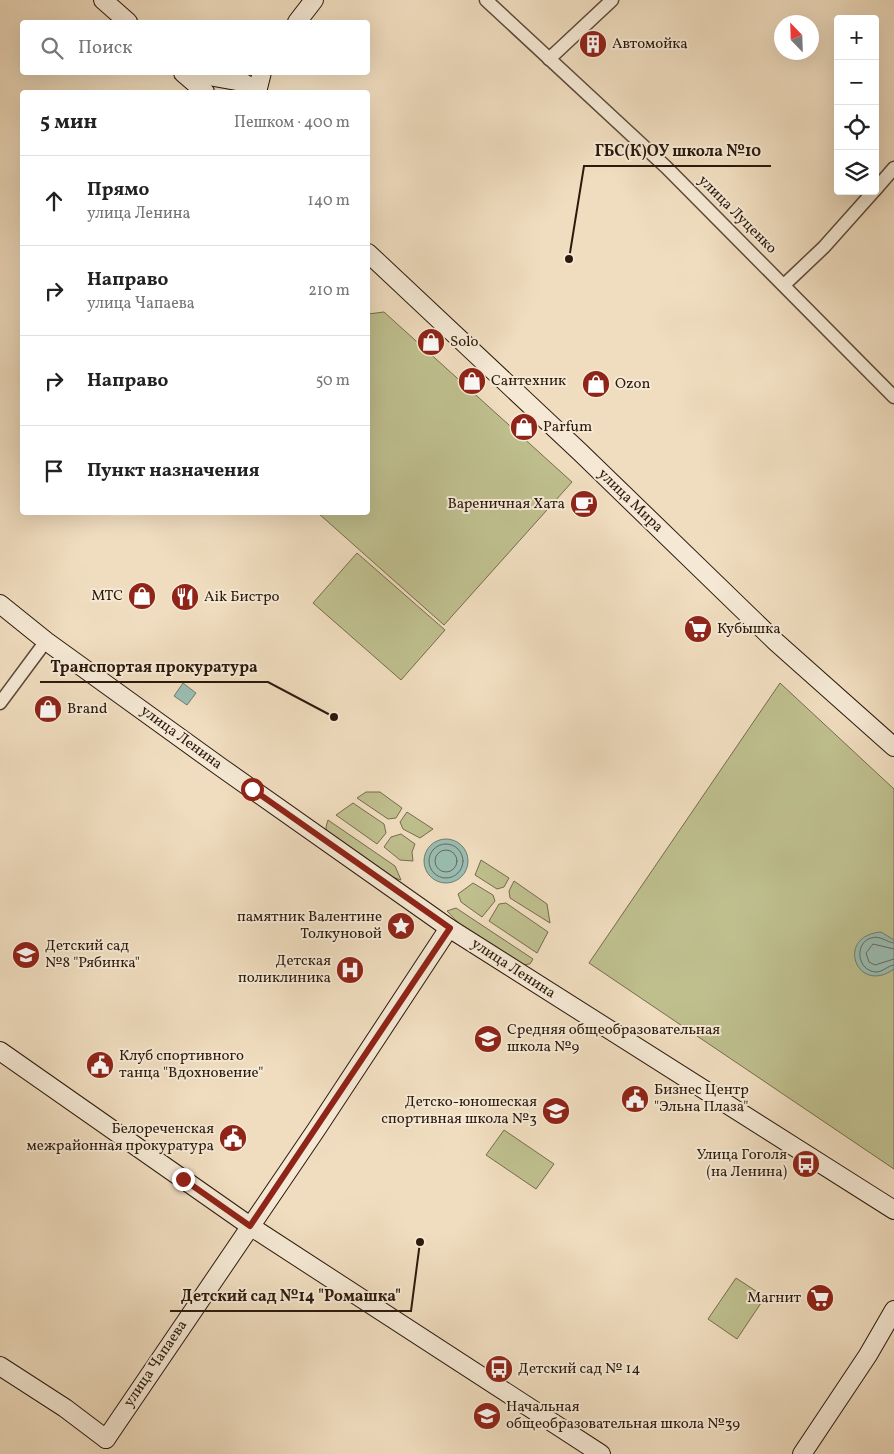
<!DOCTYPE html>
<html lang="ru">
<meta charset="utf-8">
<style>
:root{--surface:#fff;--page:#f2f2f2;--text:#222;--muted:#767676;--line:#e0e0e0}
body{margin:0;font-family:Vollkorn,serif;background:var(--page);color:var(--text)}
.controls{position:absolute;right:15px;top:15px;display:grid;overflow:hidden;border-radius:5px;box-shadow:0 5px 20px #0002}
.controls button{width:45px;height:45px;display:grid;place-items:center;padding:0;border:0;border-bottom:1px solid var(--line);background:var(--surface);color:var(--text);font:25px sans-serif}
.compass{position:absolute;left:774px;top:15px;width:45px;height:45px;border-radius:50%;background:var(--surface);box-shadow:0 5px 20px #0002;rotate:337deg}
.stop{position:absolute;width:15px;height:15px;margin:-11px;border:4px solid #8f2418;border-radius:50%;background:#fff}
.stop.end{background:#8f2418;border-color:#fff;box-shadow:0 1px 5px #0008}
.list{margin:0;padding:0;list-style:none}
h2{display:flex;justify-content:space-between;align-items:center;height:65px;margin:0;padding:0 20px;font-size:21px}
h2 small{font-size:16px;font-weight:400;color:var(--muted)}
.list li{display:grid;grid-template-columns:32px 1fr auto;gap:15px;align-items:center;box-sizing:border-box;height:90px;padding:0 20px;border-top:1px solid var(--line)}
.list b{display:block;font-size:19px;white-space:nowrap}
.list p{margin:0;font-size:16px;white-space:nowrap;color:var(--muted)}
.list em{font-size:16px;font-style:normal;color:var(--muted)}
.icon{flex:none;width:28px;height:28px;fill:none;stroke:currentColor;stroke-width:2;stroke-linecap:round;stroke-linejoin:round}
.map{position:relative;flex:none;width:894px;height:1454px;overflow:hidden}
.search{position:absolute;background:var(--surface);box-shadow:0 5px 20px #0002;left:20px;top:20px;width:350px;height:55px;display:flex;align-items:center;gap:12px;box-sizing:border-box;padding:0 18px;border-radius:5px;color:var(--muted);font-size:19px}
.panel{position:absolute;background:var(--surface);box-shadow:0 5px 20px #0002;left:20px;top:90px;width:350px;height:425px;border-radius:5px}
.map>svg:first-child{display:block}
</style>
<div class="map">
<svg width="894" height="1454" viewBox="0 0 894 1454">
<rect width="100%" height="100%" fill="#f0ddbf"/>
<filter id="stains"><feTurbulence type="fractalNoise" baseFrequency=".004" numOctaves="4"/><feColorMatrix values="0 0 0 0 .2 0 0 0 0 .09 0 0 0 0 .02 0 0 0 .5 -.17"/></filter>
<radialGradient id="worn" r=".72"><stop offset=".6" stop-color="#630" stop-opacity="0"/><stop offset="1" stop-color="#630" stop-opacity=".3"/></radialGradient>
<g fill="#bfbf8e" stroke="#766c4d">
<polygon points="384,312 572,482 444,625 318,513 368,512 368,314"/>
<polygon points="357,553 445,630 401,680 313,603"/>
<polygon points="780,683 894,789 894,1169 589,963"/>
<polygon points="366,792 380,792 402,808 396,818 388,819 357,798"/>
<polygon points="353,803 384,824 386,833 377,844 336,815"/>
<polygon points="407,812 433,829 420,838 403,829 400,822"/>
<polygon points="328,820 395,866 401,880 380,873 327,835 326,827"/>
<polygon points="401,834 415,844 412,852 413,861 400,860 384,847 391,837"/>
<polygon points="481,860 509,878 504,887 497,889 475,875"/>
<polygon points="514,881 547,904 550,923 510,898 509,891"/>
<polygon points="473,883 493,895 495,901 482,917 461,902 458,894"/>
<polygon points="506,903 548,932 537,953 489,921 499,904"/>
<polygon points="456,908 533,959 530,964 521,965 469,934 447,911"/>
<polygon points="504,1130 554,1164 536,1189 486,1155"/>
<polygon points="736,1278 765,1297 737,1339 708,1319"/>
</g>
<g fill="#9abcb1" stroke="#6e7b6f">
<polygon points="183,683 196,693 187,705 174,696"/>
<circle cx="446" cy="861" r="22"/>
<path d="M881 932 894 940V969C857 996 834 936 881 932Z"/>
</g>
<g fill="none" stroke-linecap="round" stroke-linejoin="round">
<g stroke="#636a5e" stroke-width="1">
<circle cx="446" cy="861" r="17"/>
<circle cx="446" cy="861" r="11"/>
<path d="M894 943C886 942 880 935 871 938 854 943 857 971 876 972 883 972 887 966 894 965"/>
<polyline points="894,949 873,944 866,953 869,962 875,965 894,959"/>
</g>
<defs>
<g id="street">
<polyline points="486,0 666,167 894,397"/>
<polyline points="549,59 612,0"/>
<polyline points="875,190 894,168"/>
<polyline points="784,285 824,247 874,191"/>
<polyline points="0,703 46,641"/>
</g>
<g id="secondary">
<polyline points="103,0 128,22"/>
<polyline points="297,22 314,0"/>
<polyline points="186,72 242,82 249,86 254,92"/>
<polyline points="183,73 205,92"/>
<polyline points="257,92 262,72"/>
<polyline points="368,253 580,452 776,642 894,747"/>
<polyline points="0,604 46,641 222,768 449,928 894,1210"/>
<polyline points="0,1051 250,1226 601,1454"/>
<polyline points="0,1366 65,1408 106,1439"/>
<polyline points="106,1439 316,1130 449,928"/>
<polyline points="802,1454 868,1355 894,1310"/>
</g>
</defs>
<use href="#street" stroke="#5d4a39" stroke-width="15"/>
<use href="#secondary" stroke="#2c190c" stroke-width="20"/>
<use href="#street" stroke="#f5e9d5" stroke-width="12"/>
<use href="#secondary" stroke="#f5e9d5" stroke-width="18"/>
</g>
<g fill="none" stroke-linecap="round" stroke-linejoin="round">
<polyline stroke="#8f2418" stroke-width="6" points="183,1179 250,1226 450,928 252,789"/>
</g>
<defs>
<symbol id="building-disc" viewBox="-11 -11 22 22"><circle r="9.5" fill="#8f2418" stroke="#f5e9d5"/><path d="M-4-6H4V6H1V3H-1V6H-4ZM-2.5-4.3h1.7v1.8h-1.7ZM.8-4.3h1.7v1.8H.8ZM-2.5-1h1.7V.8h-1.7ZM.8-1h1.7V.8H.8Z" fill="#fff"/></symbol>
<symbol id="shop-disc" viewBox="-11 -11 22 22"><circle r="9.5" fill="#8f2418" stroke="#f5e9d5"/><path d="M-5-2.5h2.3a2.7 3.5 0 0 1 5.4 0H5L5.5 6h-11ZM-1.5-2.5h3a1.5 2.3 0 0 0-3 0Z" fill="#fff"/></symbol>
<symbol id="cafe-disc" viewBox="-11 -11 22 22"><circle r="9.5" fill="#8f2418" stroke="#f5e9d5"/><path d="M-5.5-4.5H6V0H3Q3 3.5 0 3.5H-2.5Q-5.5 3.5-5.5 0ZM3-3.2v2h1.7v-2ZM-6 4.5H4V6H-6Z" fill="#fff"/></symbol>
<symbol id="restaurant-disc" viewBox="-11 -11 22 22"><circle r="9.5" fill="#8f2418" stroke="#f5e9d5"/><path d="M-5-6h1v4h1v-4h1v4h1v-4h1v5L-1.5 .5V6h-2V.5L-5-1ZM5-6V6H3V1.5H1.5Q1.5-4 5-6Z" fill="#fff"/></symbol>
<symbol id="supermarket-disc" viewBox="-11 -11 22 22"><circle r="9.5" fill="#8f2418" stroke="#f5e9d5"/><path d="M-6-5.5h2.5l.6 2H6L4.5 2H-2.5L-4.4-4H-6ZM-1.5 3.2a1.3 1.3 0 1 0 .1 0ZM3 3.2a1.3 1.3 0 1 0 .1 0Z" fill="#fff"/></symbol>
<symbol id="sight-disc" viewBox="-11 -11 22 22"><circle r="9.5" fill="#8f2418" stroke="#f5e9d5"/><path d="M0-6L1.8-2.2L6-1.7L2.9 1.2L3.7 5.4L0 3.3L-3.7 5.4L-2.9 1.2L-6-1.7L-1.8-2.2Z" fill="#fff"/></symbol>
<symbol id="school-disc" viewBox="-11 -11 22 22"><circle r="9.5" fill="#8f2418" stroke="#f5e9d5"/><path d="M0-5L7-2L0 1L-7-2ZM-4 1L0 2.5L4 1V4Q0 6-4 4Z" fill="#fff"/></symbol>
<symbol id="hospital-disc" viewBox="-11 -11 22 22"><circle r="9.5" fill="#8f2418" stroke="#f5e9d5"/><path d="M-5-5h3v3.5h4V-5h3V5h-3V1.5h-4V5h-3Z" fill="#fff"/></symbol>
<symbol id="civic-disc" viewBox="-11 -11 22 22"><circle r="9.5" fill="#8f2418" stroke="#f5e9d5"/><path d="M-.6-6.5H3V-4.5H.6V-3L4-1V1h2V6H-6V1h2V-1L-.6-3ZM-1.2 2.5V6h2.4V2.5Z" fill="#fff"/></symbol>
<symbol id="bus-disc" viewBox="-11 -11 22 22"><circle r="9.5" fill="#8f2418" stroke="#f5e9d5"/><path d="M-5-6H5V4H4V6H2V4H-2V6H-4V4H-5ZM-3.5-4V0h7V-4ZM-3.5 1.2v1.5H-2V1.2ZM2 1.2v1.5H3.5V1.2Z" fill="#fff"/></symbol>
</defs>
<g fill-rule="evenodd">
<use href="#building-disc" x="577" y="28" width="32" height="32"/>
<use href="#shop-disc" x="415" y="326" width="32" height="32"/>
<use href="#shop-disc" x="456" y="365" width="32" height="32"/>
<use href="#shop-disc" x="580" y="368" width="32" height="32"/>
<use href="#shop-disc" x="508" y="411" width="32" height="32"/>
<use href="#cafe-disc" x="568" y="488" width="32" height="32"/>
<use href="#shop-disc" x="126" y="580" width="32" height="32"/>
<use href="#restaurant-disc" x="169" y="581" width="32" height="32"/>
<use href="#supermarket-disc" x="682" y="613" width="32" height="32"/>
<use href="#shop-disc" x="32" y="693" width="32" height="32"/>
<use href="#sight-disc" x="385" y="910" width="32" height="32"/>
<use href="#school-disc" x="10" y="939" width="32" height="32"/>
<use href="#hospital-disc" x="334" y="954" width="32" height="32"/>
<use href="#school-disc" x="472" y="1023" width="32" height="32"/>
<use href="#civic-disc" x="84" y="1049" width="32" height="32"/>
<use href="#civic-disc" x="619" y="1083" width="32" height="32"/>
<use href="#school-disc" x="540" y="1095" width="32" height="32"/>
<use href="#civic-disc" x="217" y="1122" width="32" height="32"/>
<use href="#bus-disc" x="790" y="1148" width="32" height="32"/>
<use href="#supermarket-disc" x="804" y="1282" width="32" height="32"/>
<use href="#bus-disc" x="483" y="1353" width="32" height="32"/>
<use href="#school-disc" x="471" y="1400" width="32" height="32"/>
</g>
<g text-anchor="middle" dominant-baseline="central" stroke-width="4" stroke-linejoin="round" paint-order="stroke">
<g font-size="15" fill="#2c190c" stroke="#f5e9d5" text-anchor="start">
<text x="612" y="44">Автомойка</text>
<text x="450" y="342">Solo</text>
<text x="491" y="381">Сантехник</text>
<text x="615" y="384">Ozon</text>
<text x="543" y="427">Parfum</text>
<text x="565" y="504" text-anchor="end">Вареничная Хата</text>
<text x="123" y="596" text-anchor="end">МТС</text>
<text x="204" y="597">Aik Бистро</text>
<text x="717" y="629">Кубышка</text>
<text x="67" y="709">Brand</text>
<text x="382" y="917" text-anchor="end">памятник Валентине<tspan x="382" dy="17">Толкуновой</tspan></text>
<text x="45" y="946">Детский сад<tspan x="45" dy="17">№8 "Рябинка"</tspan></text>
<text x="331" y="961" text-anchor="end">Детская<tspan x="331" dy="17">поликлиника</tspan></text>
<text x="507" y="1030">Средняя общеобразовательная<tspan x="507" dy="17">школа №9</tspan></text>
<text x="119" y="1056">Клуб спортивного<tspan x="119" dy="17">танца "Вдохновение"</tspan></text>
<text x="654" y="1090">Бизнес Центр<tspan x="654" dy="17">"Эльна Плаза"</tspan></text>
<text x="537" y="1102" text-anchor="end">Детско-юношеская<tspan x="537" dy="17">спортивная школа №3</tspan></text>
<text x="214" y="1129" text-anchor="end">Белореченская<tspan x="214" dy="17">межрайонная прокуратура</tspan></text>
<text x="787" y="1155" text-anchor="end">Улица Гоголя<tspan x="787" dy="17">(на Ленина)</tspan></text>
<text x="801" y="1298" text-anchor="end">Магнит</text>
<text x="518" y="1369">Детский сад № 14</text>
<text x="506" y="1407">Начальная<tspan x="506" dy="17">общеобразовательная школа №39</tspan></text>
</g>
<g font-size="15" fill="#2c190c" stroke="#f5e9d5">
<text transform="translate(737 215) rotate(45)">улица Луценко</text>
<text transform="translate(630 501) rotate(44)">улица Мира</text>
<text transform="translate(181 738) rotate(36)">улица Ленина</text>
<text transform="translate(513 969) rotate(33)">улица Ленина</text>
<text transform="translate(156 1364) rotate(-56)">улица Чапаева</text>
</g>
</g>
<path fill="none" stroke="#2c190c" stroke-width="2" d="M569 259L584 166H771M334 717L268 682H40M420 1242L411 1311H170"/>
<g fill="#2c190c" stroke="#f5e9d5" stroke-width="2">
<circle cx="569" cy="259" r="5"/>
<circle cx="334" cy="717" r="5"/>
<circle cx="420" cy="1242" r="5"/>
</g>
<g font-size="16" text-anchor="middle" font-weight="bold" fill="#2c190c" stroke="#f5e9d5" stroke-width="4" stroke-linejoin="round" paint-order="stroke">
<text x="678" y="156">ГБС(К)ОУ школа №10</text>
<text x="154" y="672">Транспортая прокуратура</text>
<text x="291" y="1301">Детский сад №14 "Ромашка"</text>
</g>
<rect width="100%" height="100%" filter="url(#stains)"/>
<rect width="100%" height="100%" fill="url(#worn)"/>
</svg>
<div class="controls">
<button>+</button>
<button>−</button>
<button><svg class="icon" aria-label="locate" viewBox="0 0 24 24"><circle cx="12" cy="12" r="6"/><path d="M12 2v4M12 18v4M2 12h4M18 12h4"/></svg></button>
<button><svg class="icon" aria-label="layers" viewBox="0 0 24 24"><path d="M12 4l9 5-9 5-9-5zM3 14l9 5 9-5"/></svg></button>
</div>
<svg class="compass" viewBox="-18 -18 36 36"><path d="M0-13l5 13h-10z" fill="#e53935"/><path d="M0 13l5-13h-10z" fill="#767676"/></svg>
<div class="stop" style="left:252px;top:789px"></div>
<div class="stop end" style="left:183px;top:1179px"></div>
<div class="search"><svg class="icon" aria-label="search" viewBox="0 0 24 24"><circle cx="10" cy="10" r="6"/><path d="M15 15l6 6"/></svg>Поиск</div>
<section class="panel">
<h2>5 мин<small>Пешком · 400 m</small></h2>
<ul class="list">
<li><svg class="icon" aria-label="ahead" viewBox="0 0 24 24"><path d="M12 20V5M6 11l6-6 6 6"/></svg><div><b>Прямо</b><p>улица Ленина</p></div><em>140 m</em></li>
<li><svg class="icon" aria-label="right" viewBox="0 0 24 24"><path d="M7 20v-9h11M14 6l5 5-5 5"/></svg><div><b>Направо</b><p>улица Чапаева</p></div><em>210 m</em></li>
<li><svg class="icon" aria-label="right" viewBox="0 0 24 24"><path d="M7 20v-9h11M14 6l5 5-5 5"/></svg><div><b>Направо</b></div><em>50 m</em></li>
<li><svg class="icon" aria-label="arrive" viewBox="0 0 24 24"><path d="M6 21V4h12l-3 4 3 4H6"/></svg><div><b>Пункт назначения</b></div></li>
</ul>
</section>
</div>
